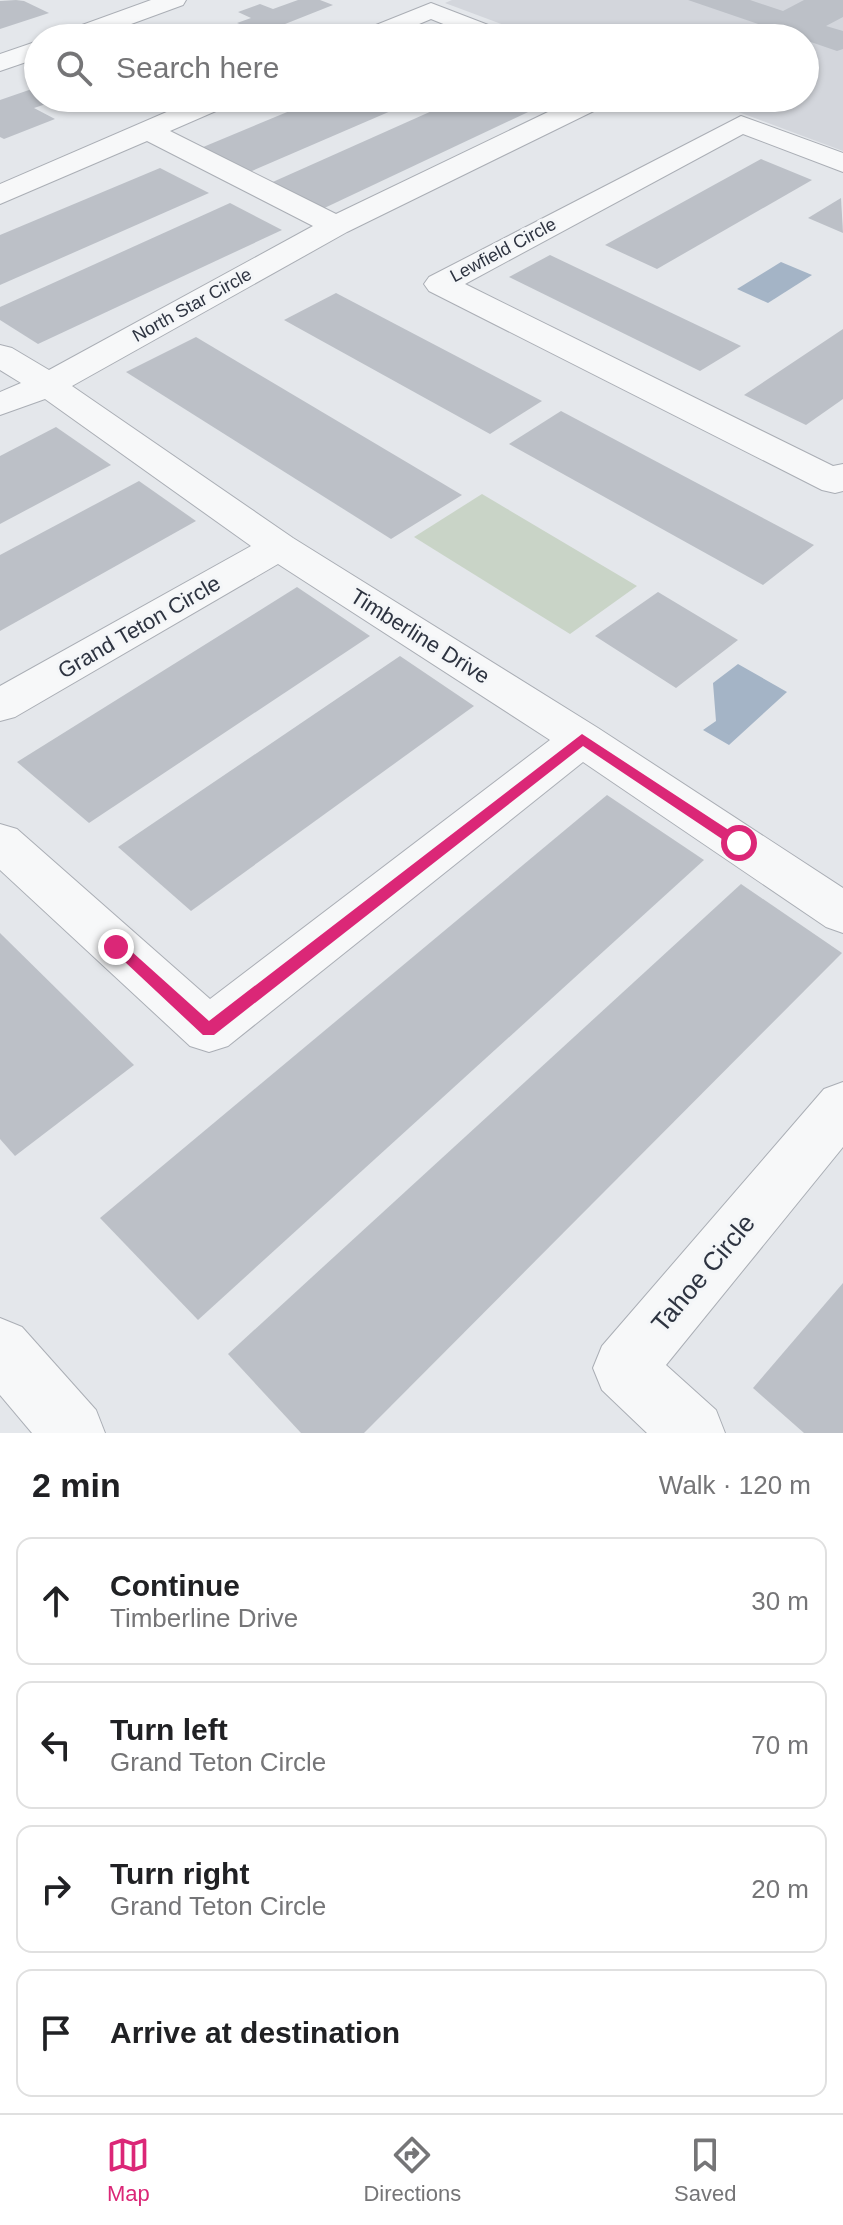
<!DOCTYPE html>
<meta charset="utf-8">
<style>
:root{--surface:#fff;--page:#f6f6f6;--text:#202124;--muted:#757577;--line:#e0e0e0;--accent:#db2777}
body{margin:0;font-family:Arial,sans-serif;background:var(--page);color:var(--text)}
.stop{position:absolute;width:24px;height:24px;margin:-18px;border:6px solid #db2777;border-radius:50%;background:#fff}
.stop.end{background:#db2777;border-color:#fff;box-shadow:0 2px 8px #0008}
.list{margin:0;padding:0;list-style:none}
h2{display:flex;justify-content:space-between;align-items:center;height:104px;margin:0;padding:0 32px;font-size:34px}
h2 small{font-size:26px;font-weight:400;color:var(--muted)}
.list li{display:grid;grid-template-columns:52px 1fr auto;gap:24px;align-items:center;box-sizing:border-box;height:128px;margin:0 16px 16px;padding:0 16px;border:2px solid var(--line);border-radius:16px}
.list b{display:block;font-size:30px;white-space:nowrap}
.list p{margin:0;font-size:26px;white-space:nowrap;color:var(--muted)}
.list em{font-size:26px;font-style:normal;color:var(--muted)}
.icon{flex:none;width:44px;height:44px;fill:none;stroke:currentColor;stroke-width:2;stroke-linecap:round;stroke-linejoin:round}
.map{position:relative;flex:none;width:843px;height:1433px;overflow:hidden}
.search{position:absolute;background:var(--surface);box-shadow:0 2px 6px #0004;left:24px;right:24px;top:24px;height:88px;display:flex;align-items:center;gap:20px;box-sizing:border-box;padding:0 28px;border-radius:44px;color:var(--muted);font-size:30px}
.sheet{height:680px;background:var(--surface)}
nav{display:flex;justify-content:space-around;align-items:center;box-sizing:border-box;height:112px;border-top:2px solid var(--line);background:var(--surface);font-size:22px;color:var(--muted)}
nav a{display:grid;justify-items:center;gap:4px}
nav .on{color:var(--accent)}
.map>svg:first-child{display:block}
</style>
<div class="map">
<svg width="843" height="1433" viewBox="0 0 843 1433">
<rect width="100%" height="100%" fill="#e4e7eb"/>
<polygon fill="#d3d6dc" points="452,0 843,0 843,151 701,98 805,98 805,38 539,38 445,3"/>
<polygon fill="#c9d4c7" points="482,494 637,586 570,634 414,537"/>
<g fill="#a4b4c6">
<polygon points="781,262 812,275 768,303 737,289"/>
<polygon points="738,664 787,692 729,745 703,730 716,721 713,683"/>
</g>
<g fill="#bcc0c7">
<polygon points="16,0 24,1 49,13 0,29 0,1"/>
<polygon points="298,0 320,0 333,5 275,28 283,31 271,37 237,23 251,18 238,12 260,4 273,9"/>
<polygon points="688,0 750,0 783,11 804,0 843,0 843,17 826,26 843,31 843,49 837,51"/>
<polygon points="207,24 230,34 218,38 170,38"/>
<polygon points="29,90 38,94 38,98 52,102 34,108 55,119 4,139 0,137 0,100"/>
<polygon points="321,98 421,98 245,174 196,150"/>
<polygon points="461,98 558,98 318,211 266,185"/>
<polygon points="761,159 812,180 657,269 605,245"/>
<polygon points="160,168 209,193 0,285 0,235"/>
<polygon points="841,198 843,233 808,218"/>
<polygon points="230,203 282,230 38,344 0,320 0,307"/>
<polygon points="550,255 741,346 700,371 509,277"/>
<polygon points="336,293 542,401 490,434 284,320"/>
<polygon points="843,329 843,399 806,425 744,395"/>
<polygon points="196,337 462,495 391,539 126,372"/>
<polygon points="561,411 814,545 763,585 509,444"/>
<polygon points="56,427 111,465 0,524 0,456"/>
<polygon points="139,481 196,521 0,631 0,555"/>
<polygon points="297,587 370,636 89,823 17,762"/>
<polygon points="658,592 738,640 676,688 595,636"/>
<polygon points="400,656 474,706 191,911 118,847"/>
<polygon points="607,795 704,860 198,1320 100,1218"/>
<polygon points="741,884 842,953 364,1433 301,1433 228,1354"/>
<polygon points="0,933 134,1065 15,1156 0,1139"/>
<polygon points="843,1283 843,1433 804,1433 753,1388"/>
</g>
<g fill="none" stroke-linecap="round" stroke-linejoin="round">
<defs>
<g id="minor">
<polygon points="151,0 186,0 183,5 93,38 56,38 60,33"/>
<polygon points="431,3 509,33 513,38 478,38 431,19 386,38 352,38 356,33"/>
<polygon points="38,41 38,58 0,71 0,54"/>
<polygon points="199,98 235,98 232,104 170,131 336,214 577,98 611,98 608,104 347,232 72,386 293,538 598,728 843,888 843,933 826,927 583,762 228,1046 209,1052 190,1046 0,870 0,824 17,829 210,999 550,740 278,564 15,717 0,721 0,686 251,546 45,399 0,415 0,392 21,383 0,370 0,345 12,348 49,370 313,226 147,141 0,204 0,184"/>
<polygon points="741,116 843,153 843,172 743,134 465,284 833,466 843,464 843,491 835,493 822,490 429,291 424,284 429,277"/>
<polygon points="843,1082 843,1147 666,1365 716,1410 725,1433 647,1433 602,1390 593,1368 602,1346 824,1089"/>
<polygon points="0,1318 22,1327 96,1410 105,1433 32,1433 0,1395"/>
</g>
</defs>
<use href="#minor" stroke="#aaaeb5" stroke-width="2"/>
<use href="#minor" fill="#f7f8f9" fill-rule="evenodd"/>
</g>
<polygon fill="#db2777" points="582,734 744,840 744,847 734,847 583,746 214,1035 203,1035 109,947 116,941 121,942 209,1021"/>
<g text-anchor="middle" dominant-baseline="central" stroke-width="6" stroke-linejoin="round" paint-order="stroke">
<g font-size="18" fill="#2e3441" stroke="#f4f6f8">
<text transform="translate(503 250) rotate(-28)">Lewfield Circle</text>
<text transform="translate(192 305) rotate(-29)">North Star Circle</text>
</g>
<g font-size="22" fill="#2e3441" stroke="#f4f6f8">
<text transform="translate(139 627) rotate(-30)">Grand Teton Circle</text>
<text transform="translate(420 636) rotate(32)">Timberline Drive</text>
</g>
<g font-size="26" fill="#2e3441" stroke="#f4f6f8">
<text transform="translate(703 1273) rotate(-50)">Tahoe Circle</text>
</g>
</g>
</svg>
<div class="stop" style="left:739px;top:843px"></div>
<div class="stop end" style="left:116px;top:947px"></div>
<div class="search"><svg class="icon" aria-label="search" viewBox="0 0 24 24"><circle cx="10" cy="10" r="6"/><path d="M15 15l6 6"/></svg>Search here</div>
</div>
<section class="sheet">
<h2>2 min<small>Walk · 120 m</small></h2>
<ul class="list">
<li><svg class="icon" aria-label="ahead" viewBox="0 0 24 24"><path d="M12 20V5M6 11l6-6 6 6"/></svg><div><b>Continue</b><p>Timberline Drive</p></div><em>30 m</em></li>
<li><svg class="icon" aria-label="left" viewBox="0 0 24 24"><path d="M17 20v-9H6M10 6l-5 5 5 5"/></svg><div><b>Turn left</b><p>Grand Teton Circle</p></div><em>70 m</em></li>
<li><svg class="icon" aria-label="right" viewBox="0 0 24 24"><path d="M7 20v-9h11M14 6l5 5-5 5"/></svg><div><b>Turn right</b><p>Grand Teton Circle</p></div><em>20 m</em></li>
<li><svg class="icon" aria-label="arrive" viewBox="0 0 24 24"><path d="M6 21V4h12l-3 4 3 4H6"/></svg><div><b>Arrive at destination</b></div></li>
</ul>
</section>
<nav>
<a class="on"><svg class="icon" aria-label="map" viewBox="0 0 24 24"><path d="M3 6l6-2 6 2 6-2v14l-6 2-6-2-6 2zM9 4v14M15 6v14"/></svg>Map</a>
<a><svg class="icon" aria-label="directions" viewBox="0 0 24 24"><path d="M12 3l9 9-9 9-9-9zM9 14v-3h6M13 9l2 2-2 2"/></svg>Directions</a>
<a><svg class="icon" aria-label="saved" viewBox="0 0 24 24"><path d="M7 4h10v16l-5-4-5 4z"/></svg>Saved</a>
</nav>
